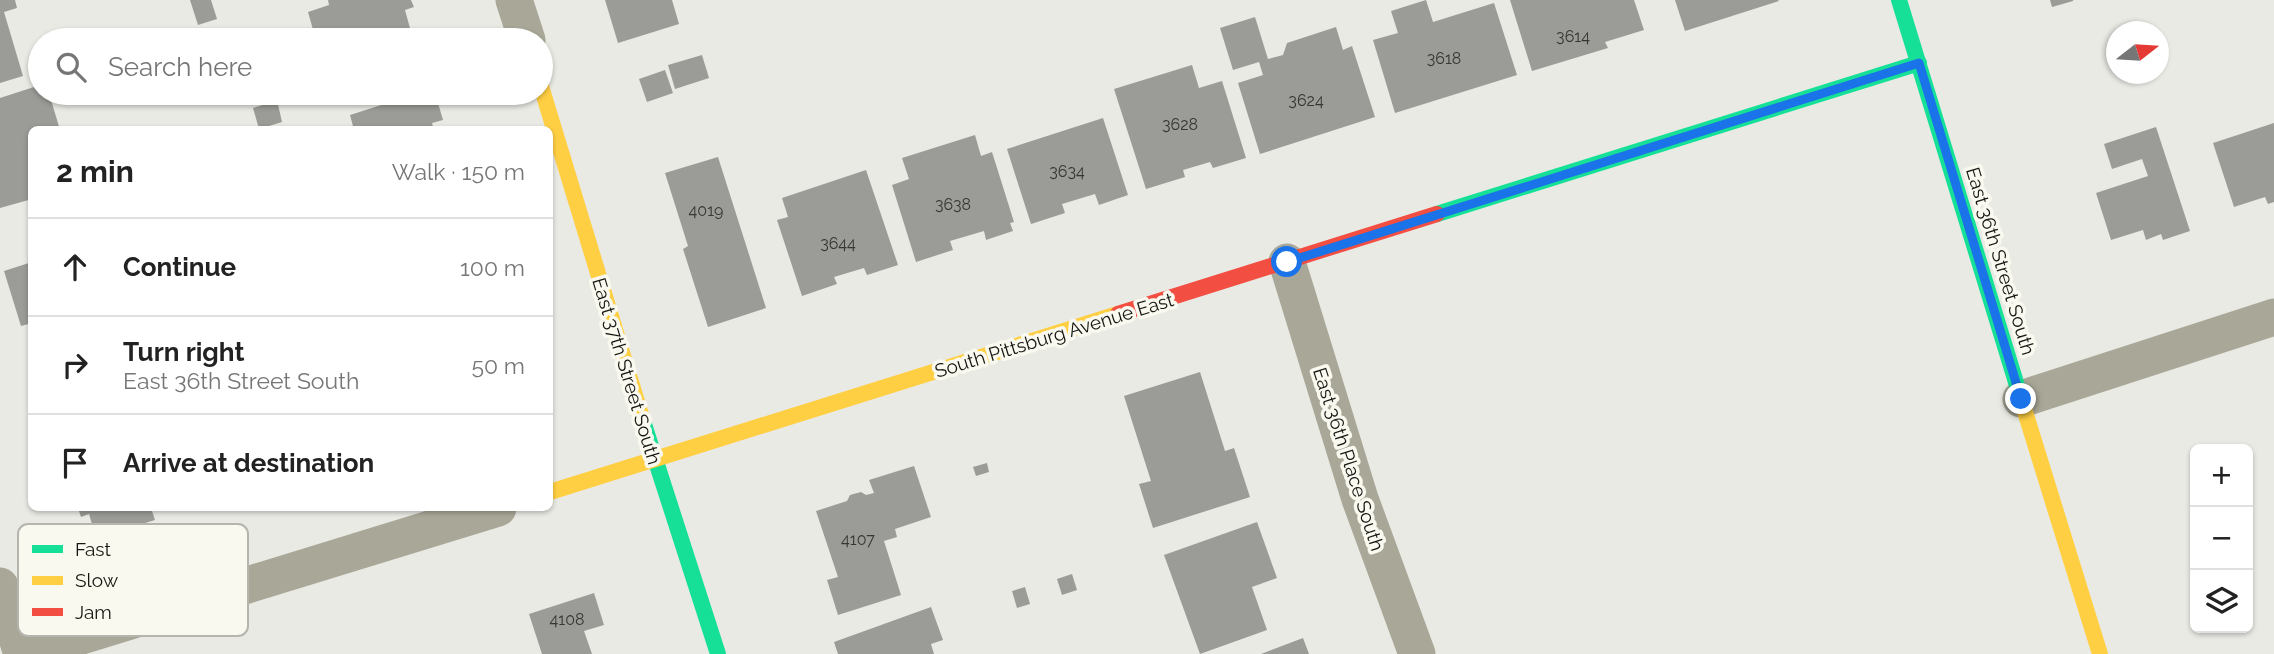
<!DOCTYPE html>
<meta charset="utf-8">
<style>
:root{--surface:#fff;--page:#f2f2f2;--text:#222;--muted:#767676;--line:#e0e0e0}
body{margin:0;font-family:Raleway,sans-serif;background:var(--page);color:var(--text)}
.controls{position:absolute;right:21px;bottom:21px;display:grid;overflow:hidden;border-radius:10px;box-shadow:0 2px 5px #0004}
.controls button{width:63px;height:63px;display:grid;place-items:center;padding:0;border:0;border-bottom:2px solid var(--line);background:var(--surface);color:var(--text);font:35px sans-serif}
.compass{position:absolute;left:2106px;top:21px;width:63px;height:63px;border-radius:50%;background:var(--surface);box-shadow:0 2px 5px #0004;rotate:73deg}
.stop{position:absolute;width:21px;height:21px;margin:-16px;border:5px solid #1a73e8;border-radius:50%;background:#fff}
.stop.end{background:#1a73e8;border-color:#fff;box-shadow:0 2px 7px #0008}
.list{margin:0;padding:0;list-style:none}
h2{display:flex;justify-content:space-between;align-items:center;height:91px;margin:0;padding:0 28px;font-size:30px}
h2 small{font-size:23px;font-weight:400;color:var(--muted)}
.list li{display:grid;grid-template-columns:46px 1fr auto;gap:21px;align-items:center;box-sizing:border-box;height:98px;padding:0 28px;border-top:2px solid var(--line)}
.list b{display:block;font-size:26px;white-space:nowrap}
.list p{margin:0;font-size:23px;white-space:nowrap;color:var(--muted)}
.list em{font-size:23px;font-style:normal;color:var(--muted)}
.icon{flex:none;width:38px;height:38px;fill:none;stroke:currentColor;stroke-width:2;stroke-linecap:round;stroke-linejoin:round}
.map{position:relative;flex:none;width:2274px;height:654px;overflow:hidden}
.search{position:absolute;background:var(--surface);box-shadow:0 2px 5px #0004;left:28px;top:28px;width:525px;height:77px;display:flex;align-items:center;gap:18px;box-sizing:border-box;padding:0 24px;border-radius:38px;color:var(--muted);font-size:26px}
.panel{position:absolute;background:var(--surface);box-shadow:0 2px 5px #0004;left:28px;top:126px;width:525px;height:385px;border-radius:10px}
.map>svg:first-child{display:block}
</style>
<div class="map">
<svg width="2274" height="654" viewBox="0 0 2274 654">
<rect width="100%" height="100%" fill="#eaeae5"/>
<g fill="#9b9b97">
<polygon points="0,0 15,0 17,8 4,12 23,76 0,83"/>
<polygon points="190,0 211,0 217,19 198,25"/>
<polygon points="328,0 411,0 414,7 405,10 413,39 422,36 423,40 316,40 308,12 329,5"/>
<polygon points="605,0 672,0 679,24 618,43"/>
<polygon points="1426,0 1433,22 1494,3 1517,75 1395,113 1373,40 1398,33 1391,11"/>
<polygon points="1510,0 1634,0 1644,30 1605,42 1608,48 1532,71"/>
<polygon points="1675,0 1778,0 1779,1 1685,31"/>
<polygon points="2050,0 2073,0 2073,1 2052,7"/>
<polygon points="1255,17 1268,59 1283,55 1287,43 1336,27 1343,50 1352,46 1375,117 1260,154 1238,83 1263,75 1259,62 1233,70 1220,28"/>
<polygon points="702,55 709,78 675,89 668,65"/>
<polygon points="1192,65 1199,88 1222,81 1246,158 1213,168 1210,162 1183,170 1185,177 1146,189 1114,89"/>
<polygon points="665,70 673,93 647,102 639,79"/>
<polygon points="40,85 40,93 49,93 60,130 32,130 32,199 0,208 0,98"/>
<polygon points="419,93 435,93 443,120 432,123 434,130 354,130 350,115"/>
<polygon points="277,100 282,122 259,129 253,108"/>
<polygon points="1103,118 1128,195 1099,205 1095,194 1062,204 1065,213 1031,224 1007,149"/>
<polygon points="2274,123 2274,202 2268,204 2265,197 2234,207 2213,143"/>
<polygon points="2156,127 2190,231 2163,240 2161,234 2146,240 2143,230 2111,240 2096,193 2148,176 2142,159 2112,169 2104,144"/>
<polygon points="975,135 981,156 992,152 1014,222 1010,223 1013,231 986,240 984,231 950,241 953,250 916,262 892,185 909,179 902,158"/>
<polygon points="718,157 766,308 708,327 683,249 688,246 665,173"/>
<polygon points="866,170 898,265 867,275 864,268 834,277 837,284 802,296 777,220 788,217 782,198"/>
<polygon points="32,262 32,323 21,326 4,271"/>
<polygon points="1200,372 1225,451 1234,448 1250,497 1153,528 1139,484 1151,481 1124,396"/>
<polygon points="987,463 989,472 976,476 973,467"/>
<polygon points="914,466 931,517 895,529 897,537 884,541 901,595 838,615 827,580 838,577 816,511 847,501 850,495 861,492 866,495 874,493 869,480"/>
<polygon points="78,508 151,508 155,520 96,538 89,514 81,517"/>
<polygon points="1257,522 1277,578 1252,587 1267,630 1200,654 1164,555"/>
<polygon points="1072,574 1077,590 1062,595 1057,579"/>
<polygon points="1025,587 1030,604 1017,608 1012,591"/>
<polygon points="594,593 604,625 584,631 592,654 542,654 529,614"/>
<polygon points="931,607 943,640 931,644 934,654 838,654 834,642"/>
<polygon points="1303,638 1309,654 1261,654"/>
</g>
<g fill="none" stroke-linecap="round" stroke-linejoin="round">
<g stroke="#a9a898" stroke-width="37">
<polyline points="514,0 527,40"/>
<polyline points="1287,262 1360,499 1417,654"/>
<polyline points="2021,399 2274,317"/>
<polyline points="0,586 22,654"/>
<polyline points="23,654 498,508"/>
</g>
<g stroke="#16e098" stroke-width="16">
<polyline points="1899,0 2022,402"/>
<polyline points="1437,214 1919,63"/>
<polyline points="642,418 718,654"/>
</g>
<g stroke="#ffcf43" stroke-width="16">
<polyline points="541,86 642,418"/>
<polyline points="2022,402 2100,654"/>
<polyline points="550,492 1118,314"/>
</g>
<polyline stroke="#f24e42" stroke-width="16" points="1118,314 1437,214"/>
</g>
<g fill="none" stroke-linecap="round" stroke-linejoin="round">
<polyline stroke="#1a73e8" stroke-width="9" points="1287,262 1919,63 2021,399"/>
</g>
<g text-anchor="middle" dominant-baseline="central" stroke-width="7" stroke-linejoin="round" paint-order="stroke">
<g font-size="16" fill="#363633">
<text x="1573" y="36">3614</text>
<text x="1444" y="58">3618</text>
<text x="1306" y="100">3624</text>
<text x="1180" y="124">3628</text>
<text x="1067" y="171">3634</text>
<text x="953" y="204">3638</text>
<text x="706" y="210">4019</text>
<text x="838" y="243">3644</text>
<text x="858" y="539">4107</text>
<text x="567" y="619">4108</text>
</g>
<g font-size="19" fill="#151512" stroke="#faf9ef">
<text transform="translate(2001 261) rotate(73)">East 36th Street South</text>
<text transform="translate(1054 335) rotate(-17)">South Pittsburg Avenue East</text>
<text transform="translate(627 371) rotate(73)">East 37th Street South</text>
<text transform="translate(1349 459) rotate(72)">East 36th Place South</text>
</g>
</g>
<rect x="18" y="524" width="230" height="112" rx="10" fill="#faf9ef" stroke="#b5b5ad" stroke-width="2"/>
<rect x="32" y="545" width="31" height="8" fill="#16e098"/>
<rect x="32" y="576" width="31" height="9" fill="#ffcf43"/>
<rect x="32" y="608" width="31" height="8" fill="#f24e42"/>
<g font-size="19" fill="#151512">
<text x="75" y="556">Fast</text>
<text x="75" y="587">Slow</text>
<text x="75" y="619">Jam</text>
</g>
</svg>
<div class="controls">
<button>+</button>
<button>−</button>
<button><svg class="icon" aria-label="layers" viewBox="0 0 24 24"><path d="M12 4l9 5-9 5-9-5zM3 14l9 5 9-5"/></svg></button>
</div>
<svg class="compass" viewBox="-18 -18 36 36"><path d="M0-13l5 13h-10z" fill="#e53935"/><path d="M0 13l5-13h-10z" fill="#767676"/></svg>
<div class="stop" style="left:1287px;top:262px"></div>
<div class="stop end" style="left:2021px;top:399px"></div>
<div class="search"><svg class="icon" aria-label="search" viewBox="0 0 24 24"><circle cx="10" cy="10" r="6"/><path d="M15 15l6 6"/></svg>Search here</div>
<section class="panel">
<h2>2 min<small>Walk · 150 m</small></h2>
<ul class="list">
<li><svg class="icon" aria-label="ahead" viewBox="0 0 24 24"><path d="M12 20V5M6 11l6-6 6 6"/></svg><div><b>Continue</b></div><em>100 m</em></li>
<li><svg class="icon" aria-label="right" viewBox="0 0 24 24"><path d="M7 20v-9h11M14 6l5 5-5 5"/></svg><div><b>Turn right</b><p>East 36th Street South</p></div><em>50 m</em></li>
<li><svg class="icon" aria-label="arrive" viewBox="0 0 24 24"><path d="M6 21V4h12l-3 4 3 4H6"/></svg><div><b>Arrive at destination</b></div></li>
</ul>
</section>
</div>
